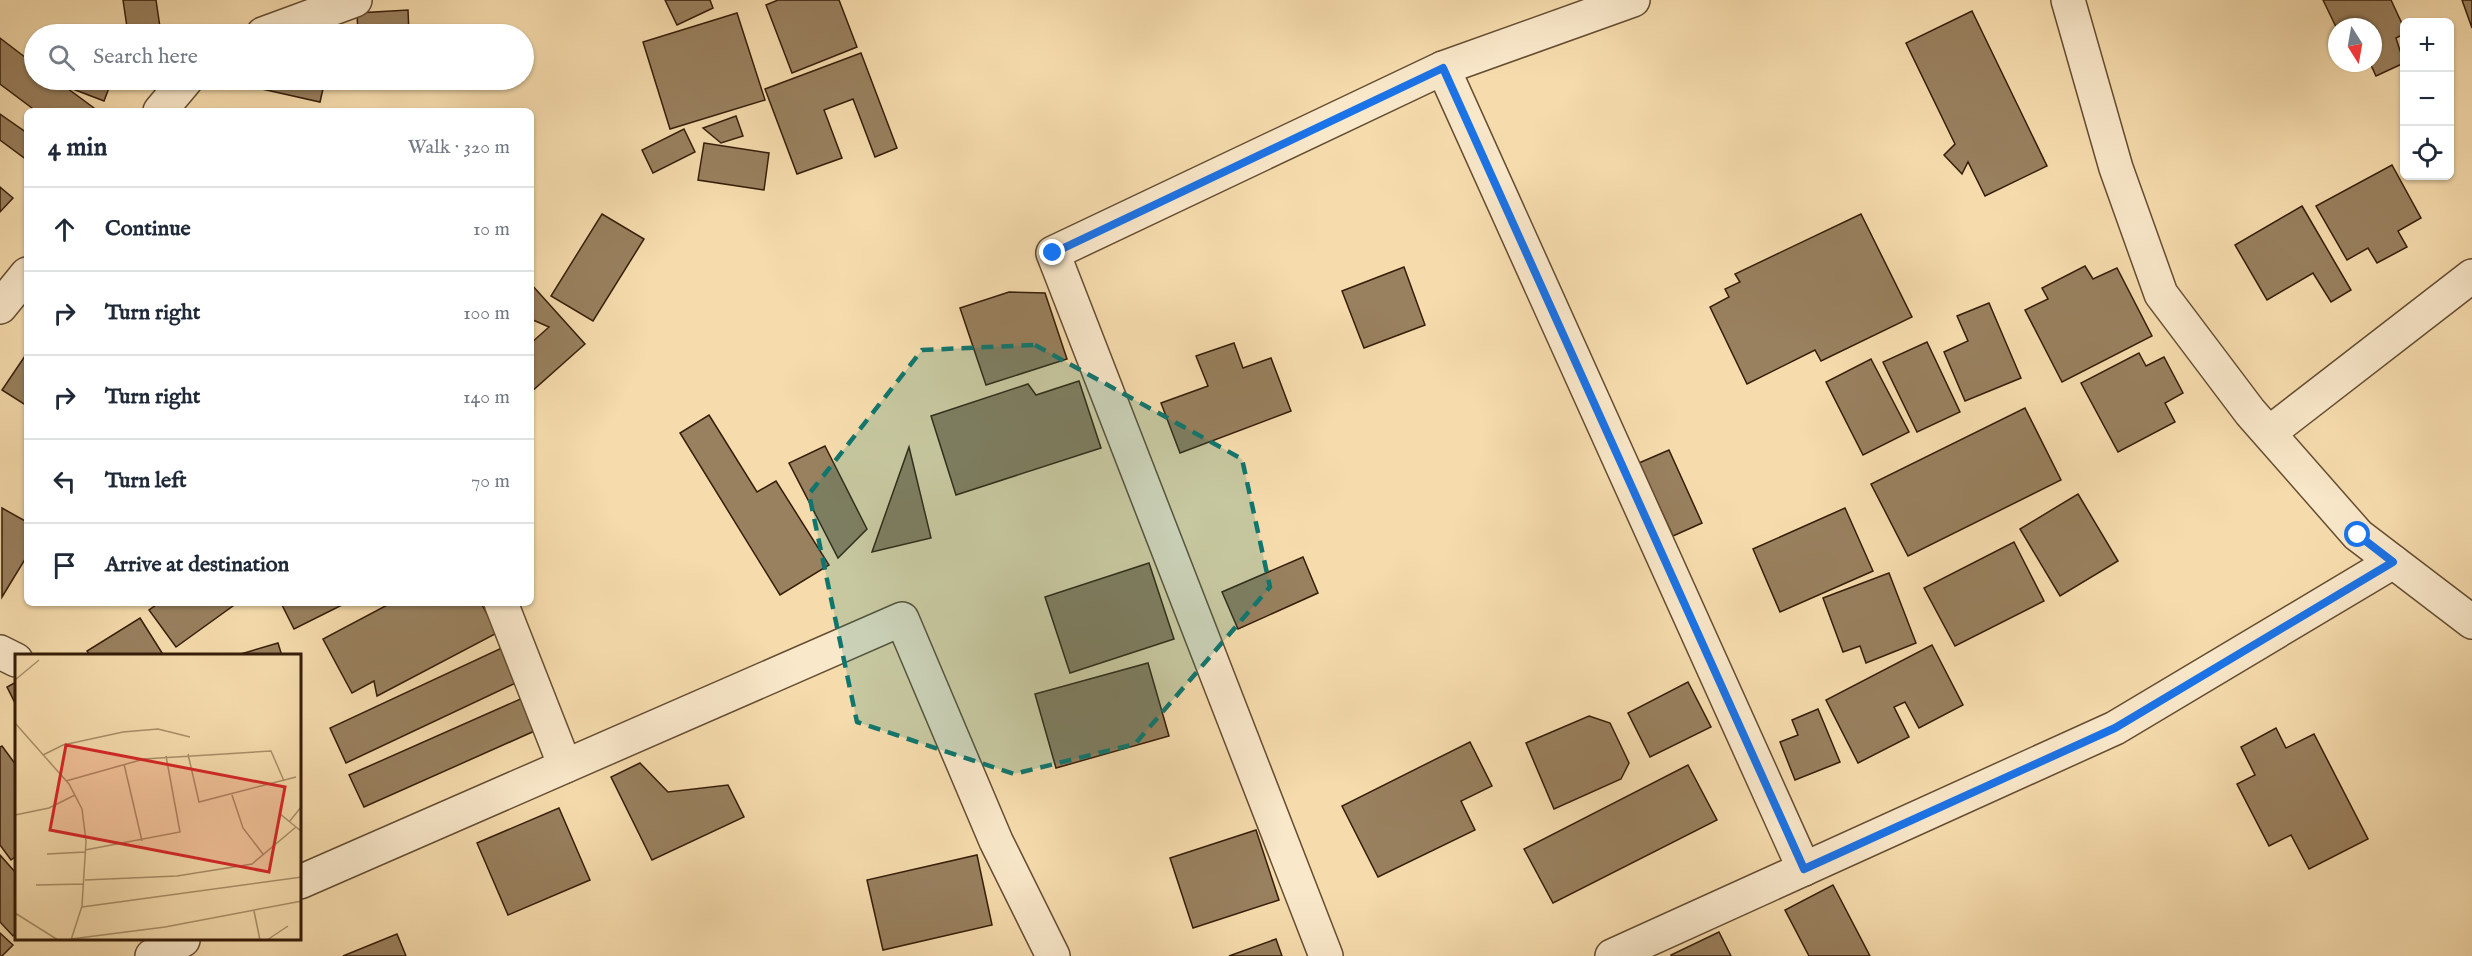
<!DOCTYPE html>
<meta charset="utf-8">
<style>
:root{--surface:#fff;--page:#f6f6f7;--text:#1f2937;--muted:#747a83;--line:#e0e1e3}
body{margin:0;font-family:"IM FELL English",serif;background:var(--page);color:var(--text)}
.controls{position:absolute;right:18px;top:18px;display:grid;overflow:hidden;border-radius:9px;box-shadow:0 2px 4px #0004}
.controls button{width:54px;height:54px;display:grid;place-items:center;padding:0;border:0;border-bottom:2px solid var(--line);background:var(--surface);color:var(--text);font:30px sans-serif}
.compass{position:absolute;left:2328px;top:18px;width:54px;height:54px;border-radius:50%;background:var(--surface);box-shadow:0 2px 4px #0004;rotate:169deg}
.stop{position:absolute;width:18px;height:18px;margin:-14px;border:4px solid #1a73e8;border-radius:50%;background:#fff}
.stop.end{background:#1a73e8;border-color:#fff;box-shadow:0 2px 6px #0008}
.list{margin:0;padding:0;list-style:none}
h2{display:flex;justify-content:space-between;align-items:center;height:78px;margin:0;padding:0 24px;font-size:26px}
h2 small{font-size:20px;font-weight:400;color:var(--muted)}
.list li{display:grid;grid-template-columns:39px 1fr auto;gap:18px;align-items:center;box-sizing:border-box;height:84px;padding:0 24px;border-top:2px solid var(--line)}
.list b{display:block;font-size:22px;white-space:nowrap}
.list em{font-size:20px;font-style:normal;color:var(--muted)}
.icon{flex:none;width:33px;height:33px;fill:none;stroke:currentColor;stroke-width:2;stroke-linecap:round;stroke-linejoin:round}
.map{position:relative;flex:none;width:2472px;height:956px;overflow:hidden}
.search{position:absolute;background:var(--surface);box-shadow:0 2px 4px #0004;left:24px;top:24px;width:510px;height:66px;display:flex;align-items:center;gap:15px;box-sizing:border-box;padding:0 21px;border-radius:33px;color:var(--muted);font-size:22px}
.panel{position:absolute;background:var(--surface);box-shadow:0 2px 4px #0004;left:24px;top:108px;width:510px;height:498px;border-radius:9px}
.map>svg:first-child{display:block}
</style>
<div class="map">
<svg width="2472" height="956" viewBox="0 0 2472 956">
<rect width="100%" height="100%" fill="#f6dcad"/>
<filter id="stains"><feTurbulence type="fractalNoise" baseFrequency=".00333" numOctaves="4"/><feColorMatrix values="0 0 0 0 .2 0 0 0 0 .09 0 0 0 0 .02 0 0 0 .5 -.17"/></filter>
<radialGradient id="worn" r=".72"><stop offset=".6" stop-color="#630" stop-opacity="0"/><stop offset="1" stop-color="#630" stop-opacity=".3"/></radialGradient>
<g fill="#99805e" stroke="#351d09" stroke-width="1.5">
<polygon points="123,0 156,0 161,34 128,34"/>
<polygon points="665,0 710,0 713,8 677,25"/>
<polygon points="778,0 839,0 857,47 792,73 766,5"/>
<polygon points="2323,0 2391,0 2404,28 2404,34 2396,38 2404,63 2376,76 2370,63 2373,63 2373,27 2337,29"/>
<polygon points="2462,0 2472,0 2472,28"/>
<polygon points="408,10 409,34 358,34 357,13"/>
<polygon points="1972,11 2047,166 1985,196 1968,162 1962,174 1944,155 1955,144 1906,43"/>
<polygon points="737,13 765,100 670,129 643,42"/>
<polygon points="0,38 34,64 34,80 56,80 98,111 36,111 0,84"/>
<polygon points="861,53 897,148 875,157 853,99 824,110 842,158 797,174 765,89"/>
<polygon points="68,80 112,80 104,101 65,86"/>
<polygon points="221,80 325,80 320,102"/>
<polygon points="0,114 27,133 27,160 0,140"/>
<polygon points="736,116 743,136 721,143 703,128"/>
<polygon points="684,129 695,152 653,173 642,150"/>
<polygon points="704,143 769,153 764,190 698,180"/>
<polygon points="2392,165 2421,218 2398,231 2407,247 2377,263 2368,248 2347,260 2316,206"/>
<polygon points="0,187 13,198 0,212"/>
<polygon points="2302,206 2351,290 2331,302 2313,273 2267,300 2235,245"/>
<polygon points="602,214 644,239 593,321 551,296"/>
<polygon points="1861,214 1912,317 1821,361 1815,350 1747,384 1710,307 1729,297 1725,289 1740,282 1735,274"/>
<polygon points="2085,266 2093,279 2117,268 2152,336 2062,382 2025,310 2048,299 2042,288"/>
<polygon points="1404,267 1425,325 1364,348 1342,291"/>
<polygon points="531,284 585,344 531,392 531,343 549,327 533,320 531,322"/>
<polygon points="1009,292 1045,293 1067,359 986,385 960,308"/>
<polygon points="1989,303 2021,378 1965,401 1944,352 1968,341 1957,316"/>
<polygon points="1927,342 1960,412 1917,432 1883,362"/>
<polygon points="1234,343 1243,368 1271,358 1291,411 1180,453 1161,403 1208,386 1196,356"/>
<polygon points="27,353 27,406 2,390"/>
<polygon points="2139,353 2146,366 2164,357 2183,393 2165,403 2175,422 2118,452 2081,383"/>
<polygon points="1871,359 1909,432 1863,455 1826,382"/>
<polygon points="1079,381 1101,448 956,495 931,416 1028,384 1036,395"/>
<polygon points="2025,408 2061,480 1908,556 1871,484"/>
<polygon points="709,415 757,492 776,481 829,565 780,595 680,433"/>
<polygon points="825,446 867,529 838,558 789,463"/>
<polygon points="909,447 931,538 872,552"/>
<polygon points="1669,450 1702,523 1673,536 1639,463"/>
<polygon points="2078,494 2118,561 2060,596 2020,529"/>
<polygon points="2,508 27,522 27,556 2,597"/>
<polygon points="1845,508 1873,571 1780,612 1753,549"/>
<polygon points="2014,542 2044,601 1955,646 1924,588"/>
<polygon points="1303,557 1318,593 1238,629 1222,592"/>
<polygon points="1149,563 1174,639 1070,673 1045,597"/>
<polygon points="1889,573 1916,643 1866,663 1860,646 1843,652 1823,598"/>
<polygon points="159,603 237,603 176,647 149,610"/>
<polygon points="281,603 346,603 294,629"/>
<polygon points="391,603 481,603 497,633 377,696 374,681 352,693 323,639"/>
<polygon points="140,618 164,656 90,656 87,651"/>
<polygon points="278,643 282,656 234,656"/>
<polygon points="1932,645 1963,705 1919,728 1905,702 1894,707 1909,737 1858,763 1826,700"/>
<polygon points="506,646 522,680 346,763 330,728"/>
<polygon points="1148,663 1169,736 1056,768 1035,694"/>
<polygon points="16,682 16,705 7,687"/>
<polygon points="1688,682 1711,727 1650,757 1628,713"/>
<polygon points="525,697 539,729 364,807 349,775"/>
<polygon points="1818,709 1840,762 1795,780 1780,742 1798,735 1792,720"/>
<polygon points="1589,716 1610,723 1629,763 1621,779 1554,809 1526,743"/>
<polygon points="2276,728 2286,748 2314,734 2368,839 2309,869 2291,835 2269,846 2237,784 2255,775 2241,747"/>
<polygon points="1470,742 1492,786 1461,801 1475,830 1378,877 1342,806"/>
<polygon points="2,746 16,765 16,856 11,860 0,845 0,747"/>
<polygon points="640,763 668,792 728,785 744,817 652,860 611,777"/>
<polygon points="1688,765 1717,820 1553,903 1524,849"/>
<polygon points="559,808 590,880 508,915 477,843"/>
<polygon points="1256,830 1279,900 1193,928 1170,858"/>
<polygon points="0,855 16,873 16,933 13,936 0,922"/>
<polygon points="977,855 992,925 883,950 867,880"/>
<polygon points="1833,885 1870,956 1809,956 1785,910"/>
<polygon points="1719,932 1731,956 1671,956 1671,955"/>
<polygon points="0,933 13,945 2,956 0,956"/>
<polygon points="397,934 406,956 343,956"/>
<polygon points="1276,939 1282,956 1229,956"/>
</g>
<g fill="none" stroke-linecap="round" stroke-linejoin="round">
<defs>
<g id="street">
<polyline points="2068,0 2116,168 2161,294 2250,412 2358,535 2472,622"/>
<polyline points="263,34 355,0"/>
<polyline points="1443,68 1804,869"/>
<polyline points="160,111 186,80"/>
<polyline points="0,307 27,274"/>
<polyline points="2269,433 2472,276"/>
<polyline points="501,603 565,766"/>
<polyline points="0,652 16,660"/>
<polyline points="300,882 902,619 996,841 1053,956"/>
<polyline points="152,956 183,940"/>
<polyline points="1326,956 1053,253 1443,68 1633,0"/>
<polyline points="1612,956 2115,728 2393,562"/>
</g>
</defs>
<use href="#street" stroke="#654d32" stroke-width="36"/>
<use href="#street" stroke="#f9e8ca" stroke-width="33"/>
</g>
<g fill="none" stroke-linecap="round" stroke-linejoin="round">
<polyline stroke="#1a73e8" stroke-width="8" points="1053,253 1443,68 1804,869 2115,728 2393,562 2358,535"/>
</g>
<path fill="#0f766e" fill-opacity="0.2" stroke="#0f766e" stroke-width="4.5" stroke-dasharray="12 8" stroke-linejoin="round" d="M1035 345 1242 459 1270 587 1135 744 1014 774 857 722 809 494 922 350Z"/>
<g transform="translate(15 654)">
<rect width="286" height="286" fill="#f6dcad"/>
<path fill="none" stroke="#a9906b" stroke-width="1.5" d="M0 26 24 6M0 69 54 130 67 155 71 187 67 252 56 286M173 100 184 148 281 123M28 101 48 91 108 78 143 75 175 83M109 110 127 187M51 127 129 105 256 97 269 127M217 141 228 174 248 200M264 159 287 178M0 161 34 154 60 141M274 168 287 152M70 196 165 178 151 102M32 200 70 198M70 226 162 222 237 210 281 173M21 231 69 230M67 253 287 223M239 257 245 286M0 259 43 286M56 285 150 273 287 247M252 286 273 272"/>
<path fill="#d62828" fill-opacity="0.15" stroke="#d62828" stroke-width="3" d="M51 91 270 133 254 218 35 176Z"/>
<rect width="286" height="286" fill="none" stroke="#351d09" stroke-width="3"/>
</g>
<rect width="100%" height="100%" filter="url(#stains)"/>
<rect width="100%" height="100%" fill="url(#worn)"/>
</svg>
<div class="controls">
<button>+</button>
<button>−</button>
<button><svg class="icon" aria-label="locate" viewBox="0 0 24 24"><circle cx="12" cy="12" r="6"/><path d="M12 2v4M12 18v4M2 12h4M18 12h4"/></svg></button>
</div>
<svg class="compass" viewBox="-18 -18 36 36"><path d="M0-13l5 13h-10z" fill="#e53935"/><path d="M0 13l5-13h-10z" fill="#747a83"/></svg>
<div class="stop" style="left:2358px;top:535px"></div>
<div class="stop end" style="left:1053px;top:253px"></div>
<div class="search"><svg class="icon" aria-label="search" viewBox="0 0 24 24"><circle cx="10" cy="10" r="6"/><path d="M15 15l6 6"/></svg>Search here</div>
<section class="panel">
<h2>4 min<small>Walk · 320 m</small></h2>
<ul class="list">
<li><svg class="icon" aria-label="ahead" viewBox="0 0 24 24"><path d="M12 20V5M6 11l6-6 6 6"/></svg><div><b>Continue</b></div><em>10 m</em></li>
<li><svg class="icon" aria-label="right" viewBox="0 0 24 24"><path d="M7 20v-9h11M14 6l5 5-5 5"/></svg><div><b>Turn right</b></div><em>100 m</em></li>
<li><svg class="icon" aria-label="right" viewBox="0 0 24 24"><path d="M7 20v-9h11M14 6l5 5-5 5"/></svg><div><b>Turn right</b></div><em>140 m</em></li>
<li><svg class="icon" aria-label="left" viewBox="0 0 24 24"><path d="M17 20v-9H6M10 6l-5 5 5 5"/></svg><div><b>Turn left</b></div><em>70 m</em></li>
<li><svg class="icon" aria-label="arrive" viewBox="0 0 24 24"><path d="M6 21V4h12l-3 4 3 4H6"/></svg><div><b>Arrive at destination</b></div></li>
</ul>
</section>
</div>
